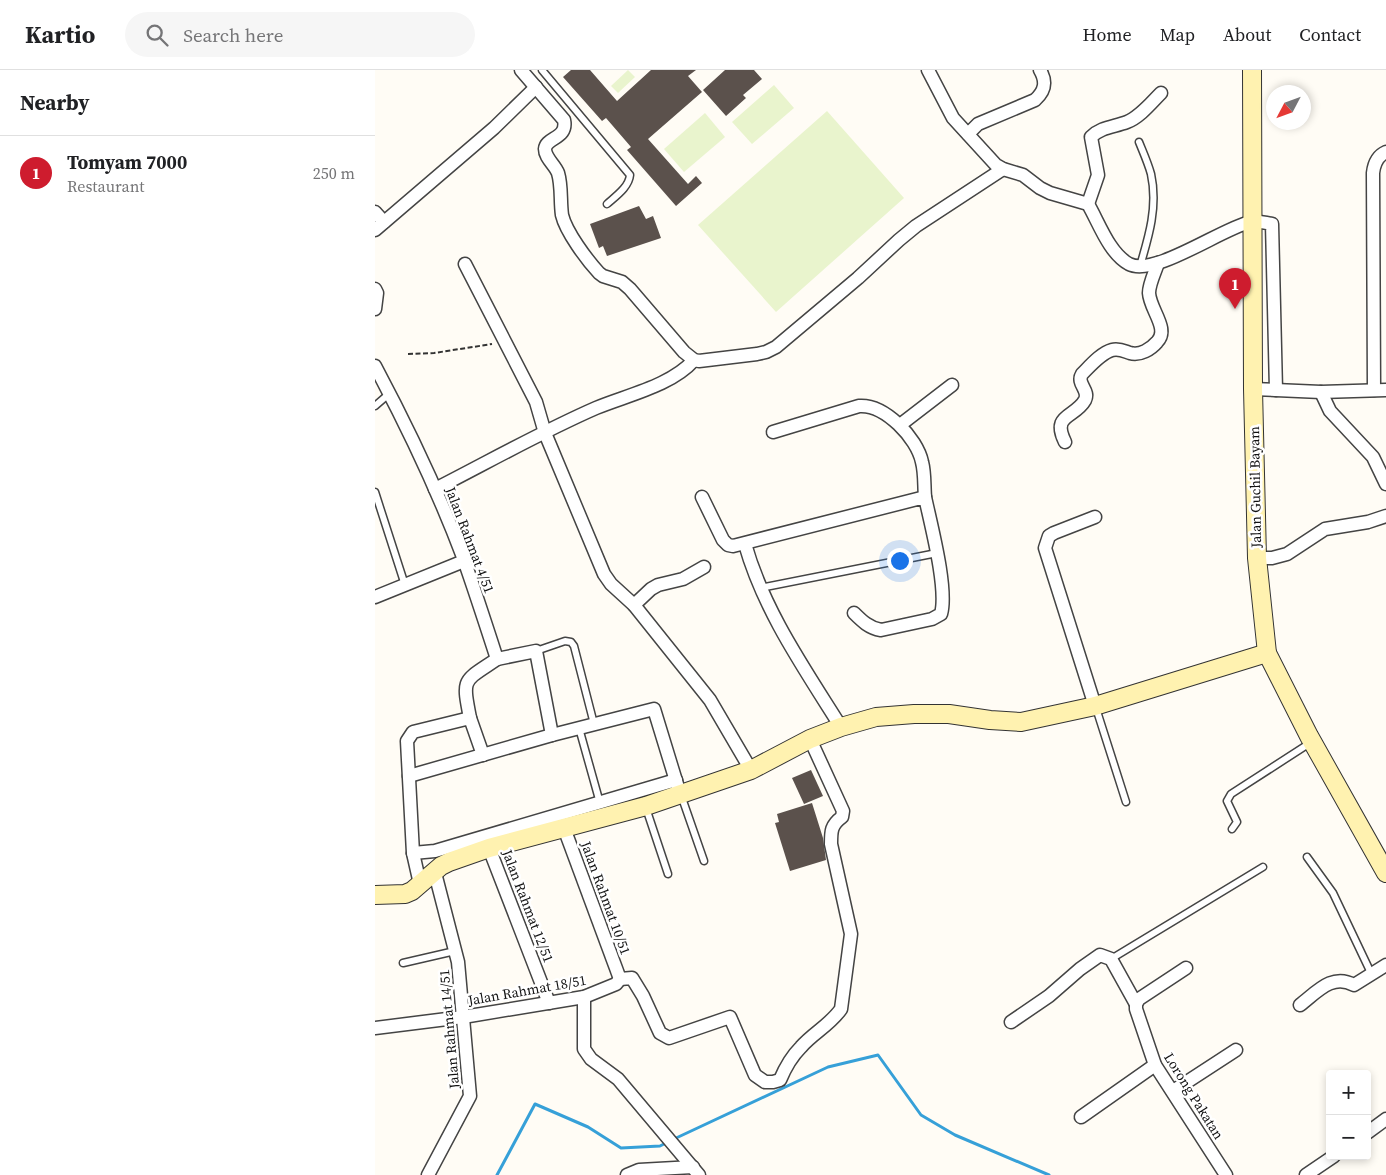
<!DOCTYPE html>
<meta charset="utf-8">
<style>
:root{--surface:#fff;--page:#f6f6f6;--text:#202124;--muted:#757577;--line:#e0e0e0;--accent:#ce1c2e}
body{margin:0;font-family:"Source Serif 4",serif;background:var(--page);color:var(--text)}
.controls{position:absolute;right:15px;bottom:15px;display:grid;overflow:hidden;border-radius:5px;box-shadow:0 2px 8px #0003}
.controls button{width:45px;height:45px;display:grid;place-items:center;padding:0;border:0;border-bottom:1px solid var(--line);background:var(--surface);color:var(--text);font:25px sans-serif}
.compass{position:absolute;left:891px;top:15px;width:45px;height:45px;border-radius:50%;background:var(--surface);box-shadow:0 2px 8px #0003;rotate:229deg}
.you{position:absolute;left:524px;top:490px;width:18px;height:18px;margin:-12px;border:4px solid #fff;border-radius:50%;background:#1a73e8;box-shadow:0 0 0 8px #1a73e833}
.badge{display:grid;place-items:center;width:32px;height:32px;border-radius:50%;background:var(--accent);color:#fff;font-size:16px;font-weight:700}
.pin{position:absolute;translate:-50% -41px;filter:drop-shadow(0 1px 2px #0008)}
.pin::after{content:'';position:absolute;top:26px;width:18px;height:15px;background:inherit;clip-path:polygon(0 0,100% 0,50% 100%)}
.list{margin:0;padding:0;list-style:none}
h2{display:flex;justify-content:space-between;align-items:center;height:65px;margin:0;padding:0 20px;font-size:21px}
h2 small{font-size:16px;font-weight:400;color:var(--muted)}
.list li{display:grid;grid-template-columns:32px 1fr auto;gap:15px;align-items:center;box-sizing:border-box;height:75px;padding:0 20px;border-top:1px solid var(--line)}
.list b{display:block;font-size:19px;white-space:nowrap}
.list p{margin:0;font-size:16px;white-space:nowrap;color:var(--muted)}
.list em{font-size:16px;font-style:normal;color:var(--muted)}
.icon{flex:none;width:28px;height:28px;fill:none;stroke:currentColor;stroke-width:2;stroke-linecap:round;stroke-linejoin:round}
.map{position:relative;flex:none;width:1011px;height:1105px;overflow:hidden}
header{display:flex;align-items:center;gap:30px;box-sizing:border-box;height:70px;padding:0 25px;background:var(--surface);border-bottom:1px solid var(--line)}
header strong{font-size:24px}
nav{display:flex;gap:28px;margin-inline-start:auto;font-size:18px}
.search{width:350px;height:45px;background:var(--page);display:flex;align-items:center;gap:12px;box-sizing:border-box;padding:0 18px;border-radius:28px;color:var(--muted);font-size:19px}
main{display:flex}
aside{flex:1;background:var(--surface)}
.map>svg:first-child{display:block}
</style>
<header>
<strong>Kartio</strong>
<div class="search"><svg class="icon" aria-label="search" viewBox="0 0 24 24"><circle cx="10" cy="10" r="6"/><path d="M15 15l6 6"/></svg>Search here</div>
<nav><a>Home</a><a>Map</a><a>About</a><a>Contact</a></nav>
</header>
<main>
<aside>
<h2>Nearby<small></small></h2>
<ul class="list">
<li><span class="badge">1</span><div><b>Tomyam 7000</b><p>Restaurant</p></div><em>250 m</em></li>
</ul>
</aside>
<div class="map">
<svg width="1011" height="1105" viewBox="0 0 1011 1105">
<rect width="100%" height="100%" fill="#fffcf5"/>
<g fill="#e9f4cd">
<polygon points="253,0 260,7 243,23 236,16"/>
<polygon points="399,15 419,38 377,74 357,52"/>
<polygon points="452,41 529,128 401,242 323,155"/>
<polygon points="330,43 350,67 309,102 289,79"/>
</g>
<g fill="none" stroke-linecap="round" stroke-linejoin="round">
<g stroke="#36a0d8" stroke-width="3">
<polyline points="299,1069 453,997 503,985 546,1045 580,1065 674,1105"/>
<polyline points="122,1105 160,1034 213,1057 246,1078 285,1076 293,1072"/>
</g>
</g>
<g fill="#5b514c">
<polygon points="196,0 215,0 242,31 276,0 321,0 313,6 327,22 273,69 313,114 321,106 327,113 301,136 252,80 256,77 231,48 227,51 188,7"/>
<polygon points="350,0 379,0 387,9 368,25 371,28 351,46 328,20"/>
<polygon points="264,136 271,149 278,146 286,168 232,186 228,176 224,178 215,154"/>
<polygon points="436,700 448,726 429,734 417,708"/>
<polygon points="437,733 448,768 451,790 415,801 400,753 404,752 402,744"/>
</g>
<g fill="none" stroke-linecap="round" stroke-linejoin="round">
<defs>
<g id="lane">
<path d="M167 0 255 105C254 117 241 126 232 134"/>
<path d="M764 72C768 82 773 93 776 104 783 136 774 166 765 196"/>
<polyline points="0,336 15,323"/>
<polyline points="0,422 30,515"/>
<polyline points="385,518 562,483"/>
<polyline points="161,581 190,571 196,572 199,576 219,654"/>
<polyline points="721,638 751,732"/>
<polyline points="204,658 225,733"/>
<polyline points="306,725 329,791"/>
<polyline points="271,738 293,804"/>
<polyline points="857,759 862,752 852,731 856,724 935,673"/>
<polyline points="932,787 958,823 996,903"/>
<polyline points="736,889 888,797"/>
<polyline points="28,893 80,881"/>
</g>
<g id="street">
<path d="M146 0 189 50C193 69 171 67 170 79 170 88 180 95 183 103 187 116 185 131 187 145 191 162 212 190 224 203L228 206 247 212 255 219 309 282 319 290 324 291 382 284 391 282 401 277 483 208 524 170 541 156 628 99"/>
<path d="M553 0 578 48 621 95 628 99 648 105 665 118 675 123 713 134C724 153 734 183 754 194 779 207 846 159 875 152 881 150 890 153 897 154L901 320"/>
<path d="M593 64 603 54 660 30C670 21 672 12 665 0"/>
<path d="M713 134 723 105 716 67C726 57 739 57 752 52 765 47 776 33 786 23"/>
<polyline points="0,142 9,152"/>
<polyline points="0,160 119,58 161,17"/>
<polyline points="90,194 161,332 170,363 229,504 236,514 259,535 335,630 376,700"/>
<polyline points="0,219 2,223 0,239"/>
<path d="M0 296C33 358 63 421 88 487 100 521 111 555 122 589 88 612 87 607 95 648"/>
<polyline points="878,319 946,322 1011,320"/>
<path d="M999 320 998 103C999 94 1002 86 1011 82"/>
<polyline points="946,322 955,341 998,387 1011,414"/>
<polyline points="525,355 577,315"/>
<path d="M398 362 484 336C510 334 542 368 547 392 550 403 549 416 550 427"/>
<path d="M690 372C676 344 700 348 710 330 715 320 701 314 707 304 715 296 726 283 737 280 744 278 749 281 755 283 765 286 776 279 782 272 795 259 775 240 774 223 774 214 780 202 783 193"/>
<path d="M60 419C113 392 166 362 221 338 252 325 296 316 319 290"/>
<path d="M327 427 348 470 353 475 358 476 550 427C556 455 573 519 566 544L557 549 506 560C494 558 487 551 479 543"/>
<polyline points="720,447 679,463 674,466 670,478 720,636"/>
<path d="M370 474C389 541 429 598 466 657"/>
<polyline points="882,488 897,488 912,484 950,459 993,452 1011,446"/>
<polyline points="0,527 89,491"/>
<polyline points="259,535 276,519 283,515 308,509 329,497"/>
<polyline points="122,589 161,581 177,665"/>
<polyline points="34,706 177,665 279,639 305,724"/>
<polyline points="189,758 245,909"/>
<polyline points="114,778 174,933"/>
<polyline points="38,783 60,781 301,710"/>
<polyline points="45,814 38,783 32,671 38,662 95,648 108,685"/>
<polyline points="811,898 764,929 761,934 761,939 780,995 851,1105"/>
<path d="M245 909 257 908 268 926 285 963 294 968 355 947 380 1005 390 1012H398L405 1010C410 998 417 986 426 977 438 963 455 955 466 939L476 864 456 774C456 761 456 755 467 747L468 741 435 669"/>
<polyline points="209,927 209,979 216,989 243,1009 324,1105"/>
<path d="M925 935C942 922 957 903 979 915L1011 895"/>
<polyline points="636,952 674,926 705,899 725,885 736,889 761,934"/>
<polyline points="0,958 88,947 209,927 241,914 245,909"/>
<polyline points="798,1021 861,980"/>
<polyline points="706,1047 780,995"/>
<polyline points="992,1063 1011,1049"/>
<polyline points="53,1105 95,1026 83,892 60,803"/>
<polyline points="252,1105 264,1100 318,1097"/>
<polyline points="931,1105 959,1086"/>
</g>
<g id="secondary">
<polyline points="877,0 878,319 882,488 892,583 934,666 1011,803"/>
<polyline points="0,825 30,824 37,821 66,796 74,792 114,778 271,736 376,700 435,669 466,657 501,647 539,644 574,644 615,650 646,652 720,636 892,583"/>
</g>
</defs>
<use href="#lane" stroke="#444" stroke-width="9"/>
<use href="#street" stroke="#444" stroke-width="15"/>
<use href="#secondary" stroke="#333" stroke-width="20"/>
<polyline stroke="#333" stroke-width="2" stroke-dasharray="5 2.5" stroke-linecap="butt" points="33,284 59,283 117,274"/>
<use href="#lane" stroke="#fff" stroke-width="6"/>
<use href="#street" stroke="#fff" stroke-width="12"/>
<use href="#secondary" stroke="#fff2b0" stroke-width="18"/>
</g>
<g text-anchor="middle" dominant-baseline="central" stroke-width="5" stroke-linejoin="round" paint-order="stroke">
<g font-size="14" fill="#111" stroke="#fff">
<text transform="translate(880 417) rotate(-91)">Jalan Guchil Bayam</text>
<text transform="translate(95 470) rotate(69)">Jalan Rahmat 4/51</text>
<text transform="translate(231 828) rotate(70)">Jalan Rahmat 10/51</text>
<text transform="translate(153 836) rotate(69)">Jalan Rahmat 12/51</text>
<text transform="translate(152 920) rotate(-10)">Jalan Rahmat 18/51</text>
<text transform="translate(74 959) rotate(-95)">Jalan Rahmat 14/51</text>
<text transform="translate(819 1026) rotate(58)">Lorong Pakatan</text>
</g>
</g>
</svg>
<div class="controls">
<button>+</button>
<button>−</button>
</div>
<svg class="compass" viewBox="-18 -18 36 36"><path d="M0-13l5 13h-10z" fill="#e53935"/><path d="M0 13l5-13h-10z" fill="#757577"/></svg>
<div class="you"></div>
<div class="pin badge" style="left:860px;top:239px">1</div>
</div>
</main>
